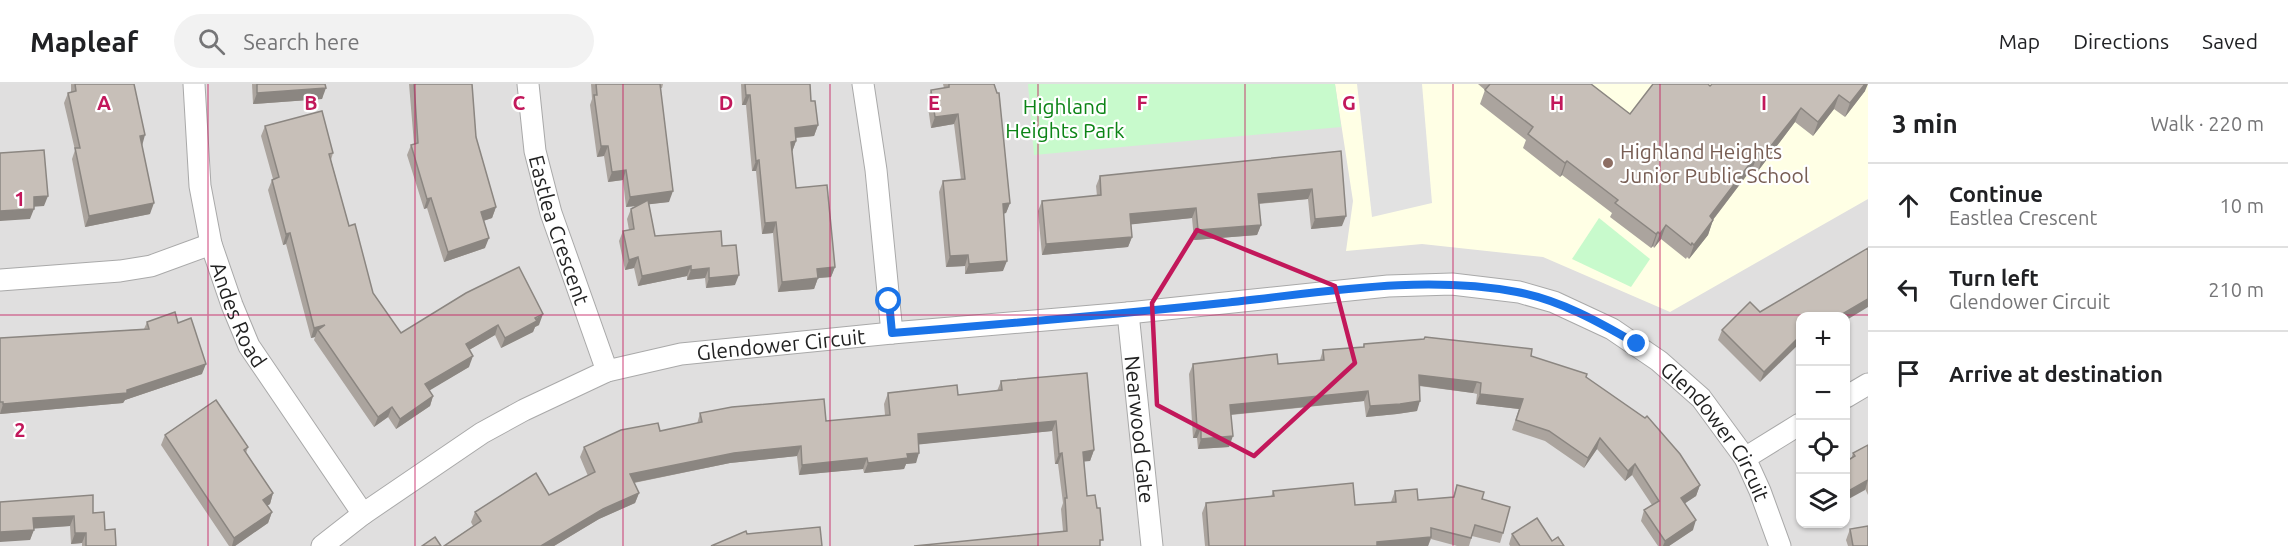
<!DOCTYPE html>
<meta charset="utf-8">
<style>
:root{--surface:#fff;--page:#f2f2f2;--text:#202124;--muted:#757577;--line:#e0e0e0}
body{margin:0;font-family:Ubuntu,sans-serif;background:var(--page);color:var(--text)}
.controls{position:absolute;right:18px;bottom:18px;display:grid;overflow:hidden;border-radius:12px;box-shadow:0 2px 4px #0004}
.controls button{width:54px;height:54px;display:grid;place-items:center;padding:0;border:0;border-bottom:2px solid var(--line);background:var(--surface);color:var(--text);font:30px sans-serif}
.stop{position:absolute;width:18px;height:18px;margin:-14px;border:4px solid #1a73e8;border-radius:50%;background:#fff}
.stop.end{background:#1a73e8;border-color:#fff;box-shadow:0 2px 6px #0008}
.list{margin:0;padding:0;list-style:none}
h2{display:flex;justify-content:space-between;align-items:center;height:78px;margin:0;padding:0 24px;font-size:26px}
h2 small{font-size:20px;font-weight:400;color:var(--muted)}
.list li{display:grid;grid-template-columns:39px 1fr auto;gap:18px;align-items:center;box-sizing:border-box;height:84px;padding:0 24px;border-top:2px solid var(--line)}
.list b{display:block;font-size:22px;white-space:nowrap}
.list p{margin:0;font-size:20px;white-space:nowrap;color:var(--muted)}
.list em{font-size:20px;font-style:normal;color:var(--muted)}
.icon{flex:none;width:33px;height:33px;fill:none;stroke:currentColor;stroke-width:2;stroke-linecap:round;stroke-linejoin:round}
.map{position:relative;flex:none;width:1868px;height:462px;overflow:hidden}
header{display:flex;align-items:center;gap:36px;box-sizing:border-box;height:84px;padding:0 30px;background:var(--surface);border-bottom:2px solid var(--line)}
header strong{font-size:28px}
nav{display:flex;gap:33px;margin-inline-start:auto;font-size:21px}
.search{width:420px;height:54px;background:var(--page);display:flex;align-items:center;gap:15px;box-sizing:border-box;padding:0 21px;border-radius:33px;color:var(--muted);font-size:22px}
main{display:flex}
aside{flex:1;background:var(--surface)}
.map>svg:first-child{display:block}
</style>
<header>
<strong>Mapleaf</strong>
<div class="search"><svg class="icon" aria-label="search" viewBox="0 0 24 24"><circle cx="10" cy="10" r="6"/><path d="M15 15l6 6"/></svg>Search here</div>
<nav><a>Map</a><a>Directions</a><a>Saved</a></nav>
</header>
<main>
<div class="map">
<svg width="1868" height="462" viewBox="0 0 1868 462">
<rect width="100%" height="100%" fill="#f2efe9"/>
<path fill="#e0dfdf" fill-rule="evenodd" d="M0 0H1868V462H0ZM1800 232H1846V440H1800Z"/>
<polygon fill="#ffffe5" points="1335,0 1868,0 1868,115 1670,228 1543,173 1422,160 1346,167 1353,117"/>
<g fill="#c8facc">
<polygon points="1028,0 1335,0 1341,43 1034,71"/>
<polygon points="1599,134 1650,175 1631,203 1572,175"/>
</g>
<polygon fill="#e2e2e2" points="1357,0 1422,0 1432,119 1372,133"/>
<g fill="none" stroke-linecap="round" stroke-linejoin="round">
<defs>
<g id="minor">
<path id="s1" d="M194 0 200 102 211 160 232 221 249 262 363 430"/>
<path id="s2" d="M528 0 535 67 551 129 607 287"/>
<polyline points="863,0 876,86 892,249"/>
<polyline points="0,196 120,187 151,182 211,160"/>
<path id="s3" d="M1128 229 1152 462"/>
<polyline points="1846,313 1868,300"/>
<polyline points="1745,374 1800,340"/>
<path id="s4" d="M322 462 363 430 482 349 524 326 607 287 681 270 892 249 1128 229 1388 202 1452 200 1519 208 1554 218 1612 245 1659 277 1701 314 1745 374 1760 407 1780 462"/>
</g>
</defs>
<use href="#minor" stroke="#a9a9a9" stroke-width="23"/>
<use href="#minor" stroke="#fff" stroke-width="21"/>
</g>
<g fill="#aba49e">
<polygon points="71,0 134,0 150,130 85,143 72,75 75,66 64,19 68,9 71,8"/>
<polygon points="252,0 325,0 322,15 253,20"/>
<polygon points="409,0 472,0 476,53 496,123 492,134 483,137 485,164 444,178 427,124 424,125 407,71 411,61 414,60"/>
<polygon points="591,0 663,0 662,4 660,4 669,118 649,120 655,152 722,162 735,201 706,204 705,194 687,196 687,192 638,202 634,184 625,186 619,157 623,147 629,146 627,135 631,125 637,122 626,123 623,96 608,98 604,72 597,73 590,21 592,15"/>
<polygon points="741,0 810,0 811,17 818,41 814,52 796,54 796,57 792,68 796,104 835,183 831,193 818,194 814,205 778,208 773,149 762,150 756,87 752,87 746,21 742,21"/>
<polygon points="943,0 994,0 1010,119 1006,129 1003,130 1003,187 965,190 965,182 946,183 939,108 943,97 961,96 954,40 931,44 927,16 931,6 944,4"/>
<polygon points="1478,0 1592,0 1592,1 1630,30 1710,2 1865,7 1845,33 1834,25 1813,52 1795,38 1758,87 1753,83 1713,136 1708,151 1689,175 1687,173 1686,175 1661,155 1654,164 1653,162 1651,164 1610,133 1612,129 1562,91 1560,93 1523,64 1526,56 1480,20 1485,6"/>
<polygon points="265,42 333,69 331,76 349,142 373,209 401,249 466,209 539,241 535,243 533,248 501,264 495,251 469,266 469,283 429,306 433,312 430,322 396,345 388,333 374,343 314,256 315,253 311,254 286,160 283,161 268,106 272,96 273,95 261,52"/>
<polygon points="1341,67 1342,142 1311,145 1308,115 1259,120 1261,141 1257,151 1194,156 1192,134 1131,140 1132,153 1128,163 1042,171 1038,127 1042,117 1097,112 1096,102 1100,92"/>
<polygon points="1760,228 1800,232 1760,298 1718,256 1722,246"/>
<polygon points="147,238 178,239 202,290 125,316 123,319 0,330 0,254 144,245"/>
<polygon points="1364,260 1531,272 1586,293 1700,401 1696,412 1685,419 1693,446 1669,462 1658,462 1641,437 1644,426 1652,421 1632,391 1625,397 1597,365 1584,384 1545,357 1512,346 1519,325 1476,320 1477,310 1473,309 1419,302 1417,327 1397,330 1366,333 1364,317 1231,331 1229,363 1198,365 1197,354 1193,354 1189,290 1193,280 1278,280 1320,276 1323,266 1363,263"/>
<polygon points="1001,297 1094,366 1090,377 1084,377 1087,412 1097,424 1103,456 1063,447 1061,425 1063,419 1058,380 1055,380 1052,347 919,360 916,379 906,380 904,385 864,389 863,385 799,391 797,372 730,379 634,399 639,409 635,419 599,435 554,462 444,462 473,442 471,438 475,428 549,411 588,392 580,373 584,363 697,340 700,329 826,337 885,331 884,320 888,309 958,311 997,307"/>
<polygon points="165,351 248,363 246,369 273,409 270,420 267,421 272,428 268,439 235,462 229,462 161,361"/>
<polygon points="1868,361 1868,411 1851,375 1853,369"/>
<polygon points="1457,401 1482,415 1503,449 1500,459 1472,452 1469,462 1457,462 1431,455 1428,462 1205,462 1202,429 1206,419 1271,413 1273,407 1355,421 1391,418 1395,407 1418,416 1453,413"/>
<polygon points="0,418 93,429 116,462 82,462 82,459 71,460 70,442 34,444 30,456"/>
<polygon points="1850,445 1868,462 1848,462 1846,456"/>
<polygon points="1512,450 1552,457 1564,462 1510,462 1509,460"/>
</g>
<g fill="#8b8681">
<polygon points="1865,0 1868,0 1865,7 1845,33 1850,19"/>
<polygon points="326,4 322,15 253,20 257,9"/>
<polygon points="746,11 750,11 746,21 742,21"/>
<polygon points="1839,11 1834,25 1813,52 1818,38"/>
<polygon points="1801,24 1795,38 1758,87 1763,72"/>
<polygon points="958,30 954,40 931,44 935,33"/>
<polygon points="818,41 814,52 791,54 795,44"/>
<polygon points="145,51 142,62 140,52"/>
<polygon points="796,57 792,68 791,58"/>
<polygon points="601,62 608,62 604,72 597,73"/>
<polygon points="1758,69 1753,83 1705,146 1710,132"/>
<polygon points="759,76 756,87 752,87 756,77"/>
<polygon points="1567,77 1562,91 1560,93 1565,79"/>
<polygon points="626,86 623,96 608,98 612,88"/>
<polygon points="1312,105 1308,115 1254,120 1258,110"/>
<polygon points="673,107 669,118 626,123 630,113"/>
<polygon points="48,112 44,122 30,123 34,113"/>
<polygon points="431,114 427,124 424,125 427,115"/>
<polygon points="154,119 150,130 85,143 89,132"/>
<polygon points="1010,119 1006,129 999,130 1003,120"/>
<polygon points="496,123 492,134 477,139 481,128"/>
<polygon points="1196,124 1192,134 1126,141 1130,130"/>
<polygon points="34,125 30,135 0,137 0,127"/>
<polygon points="1346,132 1342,142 1311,145 1315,135"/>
<polygon points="1713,136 1708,151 1689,175 1694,161"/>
<polygon points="776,138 773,149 762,150 765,139"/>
<polygon points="1261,141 1257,151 1194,156 1198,146"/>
<polygon points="1666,141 1661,155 1654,164 1660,150"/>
<polygon points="1658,148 1653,162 1651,164 1656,150"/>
<polygon points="290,149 286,160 283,161 286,150"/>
<polygon points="1132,153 1128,163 1042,171 1046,160"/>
<polygon points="489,154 485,164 444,178 448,168"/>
<polygon points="968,171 965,182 946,183 950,172"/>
<polygon points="638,173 634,184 625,186 629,176"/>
<polygon points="1007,177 1003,187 965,190 969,180"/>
<polygon points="691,182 687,192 638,202 642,192"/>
<polygon points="835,183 831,193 818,194 814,205 778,208 782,198 817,185"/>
<polygon points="709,184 705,194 687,196 691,186"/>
<polygon points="739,191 735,201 706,204 709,194"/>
<polygon points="1868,215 1868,223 1845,237 1845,232 1839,232"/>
<polygon points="543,230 539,241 535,243 533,248 501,264 505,254"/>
<polygon points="325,241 318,246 315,253 311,254 314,244"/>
<polygon points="498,241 495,251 462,270 466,260"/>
<polygon points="1800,252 1800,259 1760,298 1764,288"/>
<polygon points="473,272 469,283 422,311 425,300"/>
<polygon points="206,280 202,290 125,316 123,319 0,330 3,320 127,306"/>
<polygon points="1419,291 1477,298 1473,309 1415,301"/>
<polygon points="1368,307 1364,317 1227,331 1230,321"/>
<polygon points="1480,310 1523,315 1519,325 1476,320"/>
<polygon points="433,312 430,322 396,345 400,335"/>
<polygon points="1420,317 1417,327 1397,330 1366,333 1370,322"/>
<polygon points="392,323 388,333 374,343 378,333"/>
<polygon points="1056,337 1052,347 914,361 918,350"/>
<polygon points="1197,344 1201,344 1197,354 1193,354"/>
<polygon points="1233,352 1229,363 1198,365 1201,355"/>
<polygon points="1600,354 1597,365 1584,384 1588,374"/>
<polygon points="801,362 797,372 730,379 627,400 630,390 734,369"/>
<polygon points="1094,366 1090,377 1080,378 1083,368"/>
<polygon points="919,369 916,379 906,380 904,385 864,389 868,379 907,370"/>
<polygon points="1062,369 1058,380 1055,380 1059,370"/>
<polygon points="867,374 863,385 799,391 802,381"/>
<polygon points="1635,380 1632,391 1625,397 1628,387"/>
<polygon points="1868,396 1865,406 1845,417 1845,409"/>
<polygon points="1700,401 1696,412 1678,424 1681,414"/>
<polygon points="273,409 270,420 260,427 263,416"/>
<polygon points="639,409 635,419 599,435 554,462 541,462 603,425"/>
<polygon points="272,428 268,439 235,462 232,462 234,454"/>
<polygon points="74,432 70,442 29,445 33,434"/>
<polygon points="1696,436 1693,446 1669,462 1663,462 1665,457"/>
<polygon points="34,446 30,456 0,458 0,448"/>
<polygon points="75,449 86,449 82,459 71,460"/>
<polygon points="1431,453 1428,462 1375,462 1377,458"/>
</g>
<g fill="#c7bfb8" stroke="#8b8681" stroke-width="1.5">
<polygon points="75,0 134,0 145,51 140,52 154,119 89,132 75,64 80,64 68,9 76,7"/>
<polygon points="257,0 325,0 326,4 257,9"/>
<polygon points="414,0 472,0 476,53 496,123 481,128 489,154 448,168 431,114 427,115 411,61 418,59"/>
<polygon points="596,0 660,0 673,107 630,113 626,86 612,88 608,62 601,62 594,11 597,11"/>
<polygon points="745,0 810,0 811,17 815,17 818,41 795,44 796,57 791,58 796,104 827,101 835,183 817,185 818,194 782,198 776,138 765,139 759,76 756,77 750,11 746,11"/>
<polygon points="949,0 994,0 997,9 999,9 1010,119 1003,120 1007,177 969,180 968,171 950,172 943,97 965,95 958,30 935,33 931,6 949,3"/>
<polygon points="1490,0 1591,0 1630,30 1653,0 1708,0 1710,2 1712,0 1865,0 1850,19 1839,11 1818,38 1801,24 1763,72 1758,69 1710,132 1713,136 1694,161 1692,159 1691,161 1666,141 1660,150 1658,148 1656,150 1615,119 1618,116 1567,77 1565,79 1528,50 1533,43 1485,6"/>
<polygon points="322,27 333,69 329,70 349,142 355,140 373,209 401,249 466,209 519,183 543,230 535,234 537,237 505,254 498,241 466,260 473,272 425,300 433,312 400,335 392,323 378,333 318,246 325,241 314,244 290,149 286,150 272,96 279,93 265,42"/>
<polygon points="44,66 48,112 34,113 34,125 0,127 0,69"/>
<polygon points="1341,67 1346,132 1315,135 1312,105 1258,110 1261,141 1198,146 1196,124 1130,130 1132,153 1046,160 1042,117 1101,111 1100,92"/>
<polygon points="648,116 655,152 721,147 722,162 736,161 739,191 709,194 709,184 691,186 691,182 642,192 638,173 629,176 623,147 634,145 631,125"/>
<polygon points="1868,164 1868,215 1839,232 1800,232 1800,252 1764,288 1722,246 1750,218 1760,228"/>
<polygon points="175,228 178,239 191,234 206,280 127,306 127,309 3,320 3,318 0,318 0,254 149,245 147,238"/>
<polygon points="1425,253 1532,265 1531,272 1587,290 1586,293 1645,334 1647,332 1680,370 1700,401 1681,414 1696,436 1665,457 1644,426 1659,417 1635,380 1628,387 1600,354 1588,374 1549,347 1516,336 1523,315 1480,310 1481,299 1477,298 1419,291 1420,317 1400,320 1370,322 1368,307 1230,321 1233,352 1201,355 1201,344 1197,344 1193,280 1277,270 1278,280 1324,276 1323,266 1364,263 1364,260 1424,255"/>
<polygon points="1087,289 1094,366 1083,368 1087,412 1095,411 1097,424 1100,424 1103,456 1100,456 1100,462 914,462 1067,447 1065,414 1067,414 1062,369 1059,370 1056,337 918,350 919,369 907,370 908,374 868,379 867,374 802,381 801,362 734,369 630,390 639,409 603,425 541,462 444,462 481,437 475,428 536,389 549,411 595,388 584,363 621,346 658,339 660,347 702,338 700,329 732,323 824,315 826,337 890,331 888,309 957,301 958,311 1002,306 1001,297"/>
<polygon points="216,316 248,363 244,366 273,409 263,416 272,428 234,454 165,351"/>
<polygon points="1868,361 1868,396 1845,409 1845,378 1855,372 1853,369"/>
<polygon points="1353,399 1355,421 1396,418 1395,407 1417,405 1418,416 1454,413 1457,401 1484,408 1482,415 1510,423 1503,449 1475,441 1471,454 1431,444 1431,453 1377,458 1377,462 1209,462 1206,419 1274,412 1273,407"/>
<polygon points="93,411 93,429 104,428 105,446 115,445 116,462 86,462 86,449 75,449 74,432 33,434 34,446 0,448 0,418"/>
<polygon points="1537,434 1552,457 1558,453 1564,462 1520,462 1512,450"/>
<polygon points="1868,442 1868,462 1853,462 1850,445"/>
<polygon points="820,443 822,462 711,462 746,447 747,450"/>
<polygon points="435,453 441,462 422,462"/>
</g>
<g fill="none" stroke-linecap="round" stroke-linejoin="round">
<path stroke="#1a73e8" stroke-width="8" d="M889 217 892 249C1003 240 1113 231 1223 219 1320 209 1420 190 1517 208 1560 216 1599 238 1637 260"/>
</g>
<path fill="none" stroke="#c2185b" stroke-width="4.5" stroke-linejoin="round" d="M1197 146 1335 202 1355 279 1254 372 1157 321 1152 219Z"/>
<path fill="none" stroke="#c2185b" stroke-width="1.5" stroke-opacity="0.55" d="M208 0V462M415 0V462M623 0V462M830 0V462M1038 0V462M1245 0V462M1453 0V462M1660 0V462M0 231H1868"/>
<circle fill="#8d6e63" stroke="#fff" stroke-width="2" cx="1608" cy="79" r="6"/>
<g text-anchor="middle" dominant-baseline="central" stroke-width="4.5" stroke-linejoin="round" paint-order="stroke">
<g font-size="21" fill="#0c8416" stroke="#fff">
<text x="1065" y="22">Highland<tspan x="1065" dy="24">Heights Park</tspan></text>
</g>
<g font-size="21" fill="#785e54" stroke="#fff" text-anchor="start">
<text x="1620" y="67">Highland Heights<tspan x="1620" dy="24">Junior Public School</tspan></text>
</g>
<g font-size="21" fill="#222" stroke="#fff">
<text stroke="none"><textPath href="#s2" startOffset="150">Eastlea Crescent</textPath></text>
<text stroke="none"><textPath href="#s1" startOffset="237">Andes Road</textPath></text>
<text stroke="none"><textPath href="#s4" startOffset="512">Glendower Circuit</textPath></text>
<text stroke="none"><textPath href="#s3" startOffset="117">Nearwood Gate</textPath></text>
<text stroke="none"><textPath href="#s4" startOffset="1502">Glendower Circuit</textPath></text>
</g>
</g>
<g font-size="20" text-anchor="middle" font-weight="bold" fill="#c2185b" stroke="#fff" stroke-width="4.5" stroke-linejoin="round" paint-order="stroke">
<text x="104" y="26">A</text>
<text x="311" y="26">B</text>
<text x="519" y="26">C</text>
<text x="726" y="26">D</text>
<text x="934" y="26">E</text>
<text x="1142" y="26">F</text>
<text x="1349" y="26">G</text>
<text x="1557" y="26">H</text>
<text x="1764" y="26">I</text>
<text x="20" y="122">1</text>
<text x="20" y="353">2</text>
</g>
</svg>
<div class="controls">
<button>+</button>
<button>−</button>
<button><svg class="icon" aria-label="locate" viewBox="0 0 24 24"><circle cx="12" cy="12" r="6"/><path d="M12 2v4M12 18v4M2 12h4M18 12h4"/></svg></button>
<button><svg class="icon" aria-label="layers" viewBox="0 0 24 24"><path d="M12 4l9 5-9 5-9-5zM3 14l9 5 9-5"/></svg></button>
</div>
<div class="stop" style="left:889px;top:217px"></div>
<div class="stop end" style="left:1637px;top:260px"></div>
</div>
<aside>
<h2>3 min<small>Walk · 220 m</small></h2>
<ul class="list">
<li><svg class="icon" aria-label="ahead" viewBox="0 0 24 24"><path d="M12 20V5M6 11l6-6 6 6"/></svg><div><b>Continue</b><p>Eastlea Crescent</p></div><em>10 m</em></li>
<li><svg class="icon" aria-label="left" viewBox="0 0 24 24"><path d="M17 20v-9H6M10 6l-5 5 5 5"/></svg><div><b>Turn left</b><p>Glendower Circuit</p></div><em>210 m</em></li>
<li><svg class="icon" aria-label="arrive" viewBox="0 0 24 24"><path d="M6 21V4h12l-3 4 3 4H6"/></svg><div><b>Arrive at destination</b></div></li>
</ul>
</aside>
</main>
